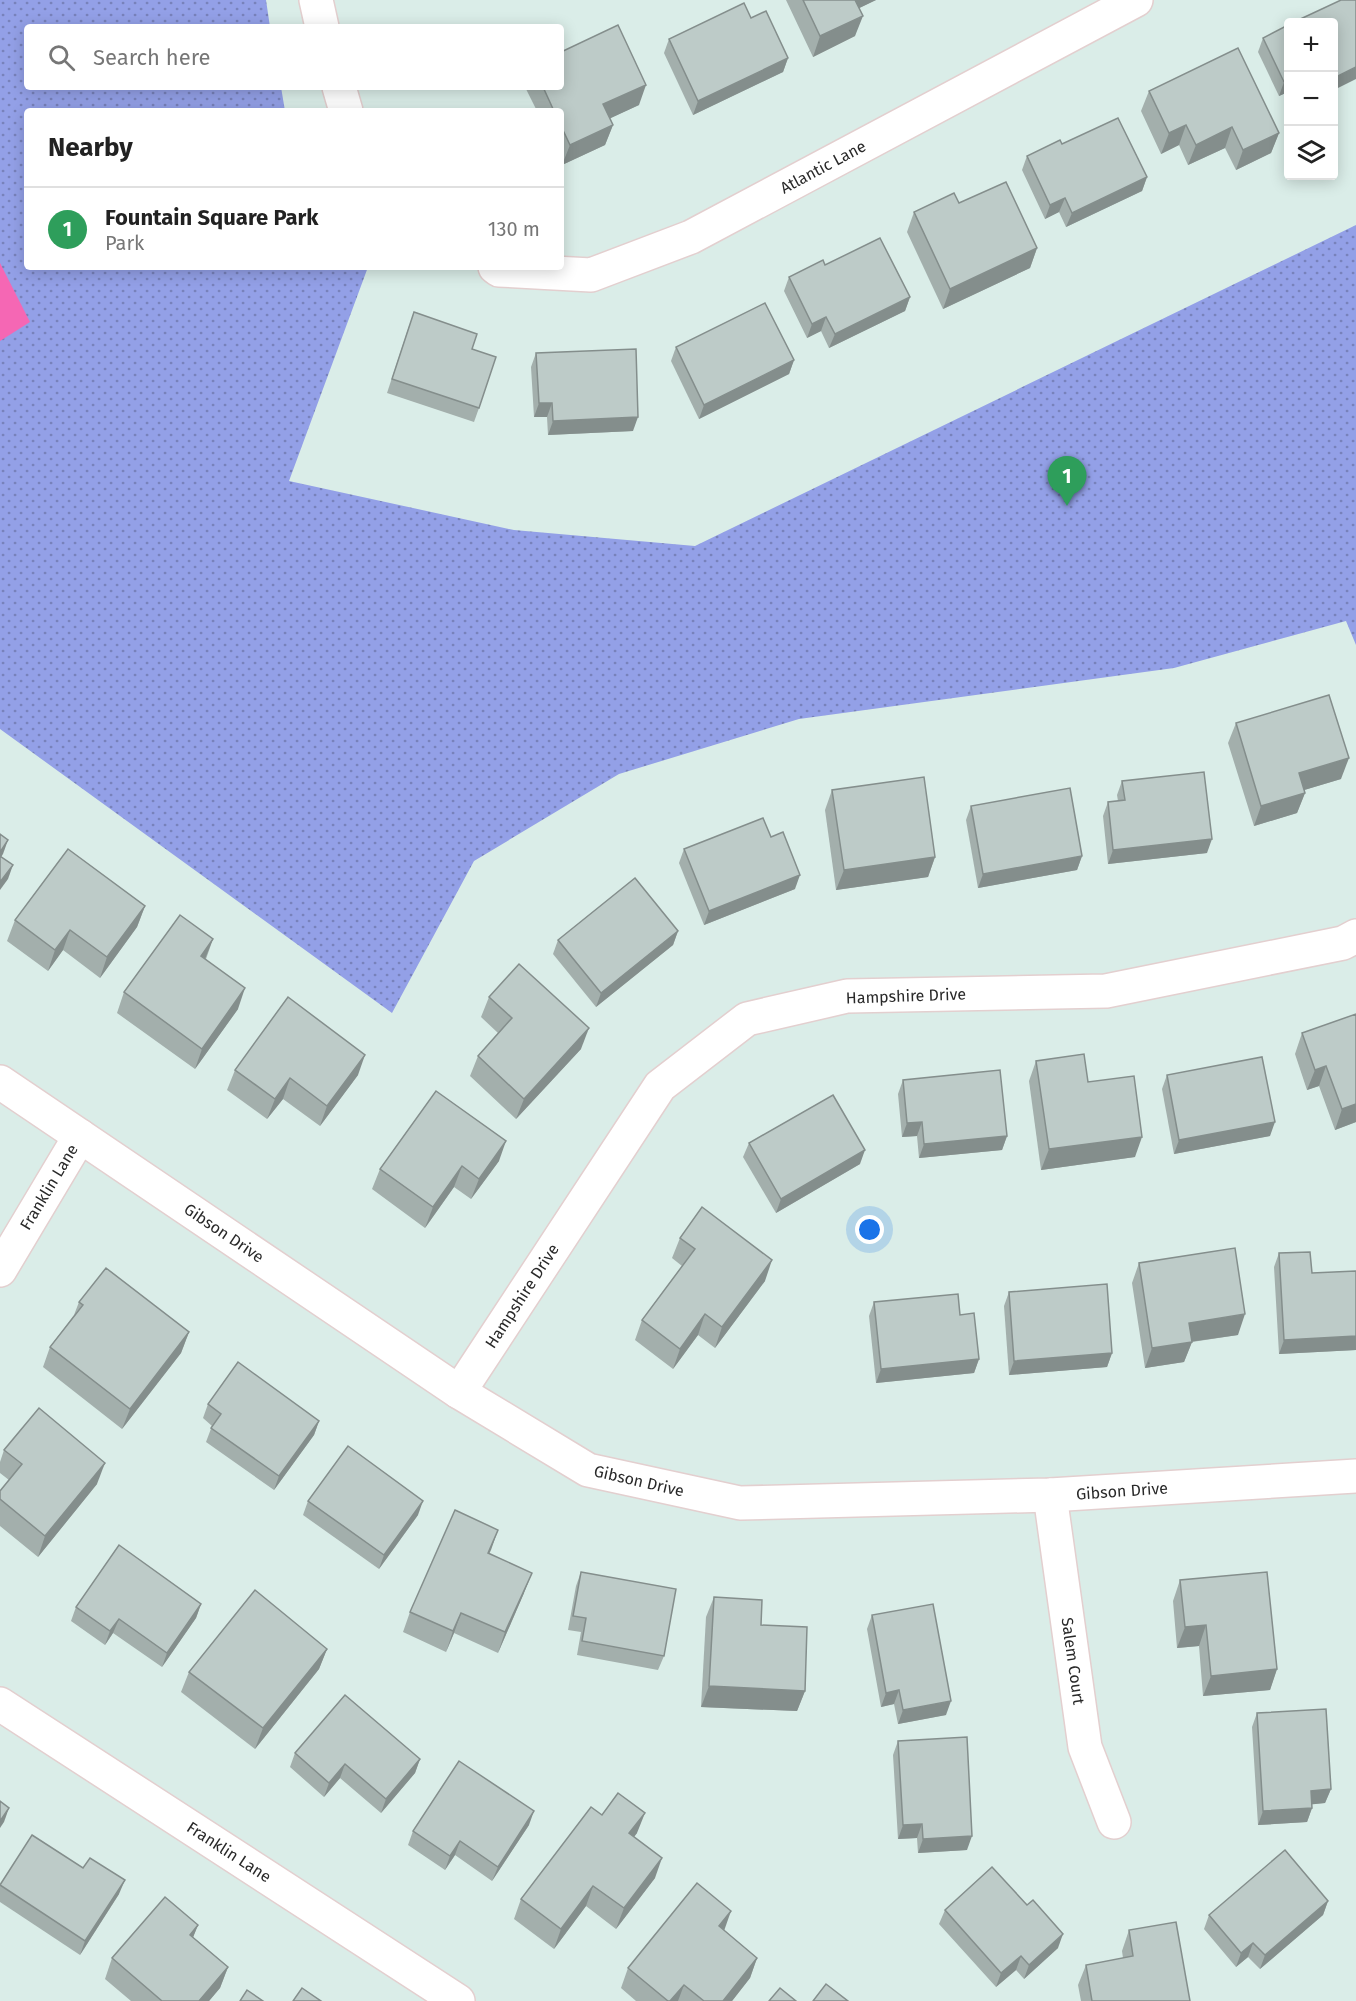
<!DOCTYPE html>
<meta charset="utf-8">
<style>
:root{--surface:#fff;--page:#f2f2f2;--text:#222;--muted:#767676;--line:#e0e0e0;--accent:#ff3535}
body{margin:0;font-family:"Fira Sans",sans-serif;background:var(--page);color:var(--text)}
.controls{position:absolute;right:18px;top:18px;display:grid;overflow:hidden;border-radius:6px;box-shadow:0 3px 15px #0003}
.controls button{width:54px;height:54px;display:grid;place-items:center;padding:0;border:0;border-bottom:2px solid var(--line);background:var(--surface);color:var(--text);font:30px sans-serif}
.you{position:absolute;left:870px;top:1230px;width:21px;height:21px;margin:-15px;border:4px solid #fff;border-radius:50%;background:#1a73e8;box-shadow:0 0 0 9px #1a73e833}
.badge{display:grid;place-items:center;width:39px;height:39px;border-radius:50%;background:var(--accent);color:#fff;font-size:20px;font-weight:700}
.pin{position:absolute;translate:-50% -50px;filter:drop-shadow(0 2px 3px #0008)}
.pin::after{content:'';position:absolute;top:32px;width:21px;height:18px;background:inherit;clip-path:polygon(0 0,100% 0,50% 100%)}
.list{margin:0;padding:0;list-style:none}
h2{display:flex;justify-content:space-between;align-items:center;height:78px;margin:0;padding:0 24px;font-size:26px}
h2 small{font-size:20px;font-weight:400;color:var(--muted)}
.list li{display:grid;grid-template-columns:39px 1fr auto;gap:18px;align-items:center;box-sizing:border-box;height:84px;padding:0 24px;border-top:2px solid var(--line)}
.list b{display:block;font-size:22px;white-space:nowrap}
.list p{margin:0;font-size:20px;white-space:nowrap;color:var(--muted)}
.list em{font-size:20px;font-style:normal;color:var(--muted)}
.icon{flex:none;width:33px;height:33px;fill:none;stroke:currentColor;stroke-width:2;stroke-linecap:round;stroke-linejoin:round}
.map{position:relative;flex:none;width:1356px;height:2001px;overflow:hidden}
.search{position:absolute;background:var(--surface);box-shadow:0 3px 15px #0003;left:24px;top:24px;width:540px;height:66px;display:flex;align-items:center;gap:15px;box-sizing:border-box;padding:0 21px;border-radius:6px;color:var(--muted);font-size:22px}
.panel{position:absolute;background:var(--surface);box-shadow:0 3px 15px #0003;left:24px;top:108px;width:540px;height:162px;border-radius:6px}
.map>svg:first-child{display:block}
</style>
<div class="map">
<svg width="1356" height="2001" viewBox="0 0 1356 2001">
<defs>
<pattern id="park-dots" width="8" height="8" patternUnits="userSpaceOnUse" patternTransform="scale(1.5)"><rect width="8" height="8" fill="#93a0e7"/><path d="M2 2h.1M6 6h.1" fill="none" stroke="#7882bb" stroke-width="1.8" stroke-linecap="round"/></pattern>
</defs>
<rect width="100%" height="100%" fill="#daede8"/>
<polygon fill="url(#park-dots)" points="0,0 266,0 270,27 27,27 27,87 281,87 285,111 27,111 27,267 368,267 289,481 514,530 695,546 1356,225 1356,645 1346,621 1174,668 799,719 619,774 474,861 392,1013 0,729"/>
<polygon fill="#f567b4" points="0,263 30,322 0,341"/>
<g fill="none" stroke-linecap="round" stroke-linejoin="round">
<defs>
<g id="minor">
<polyline points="316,0 322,27"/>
<polyline points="339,87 346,111"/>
<polyline points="495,267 499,270 591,275 691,237 1136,0"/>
<polyline points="0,1082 459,1392 588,1470 740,1503 1050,1495 1356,1476"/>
<polyline points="0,1270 80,1136"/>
<polyline points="459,1392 660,1086 747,1019 847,996 1106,991 1343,943 1356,936"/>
<polyline points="1050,1495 1085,1747 1114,1822"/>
<polyline points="0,1704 458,2001"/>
</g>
</defs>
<use href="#minor" stroke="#e3cfcf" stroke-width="36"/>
<use href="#minor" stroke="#fff" stroke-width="33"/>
</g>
<g fill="#a3afac">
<polygon points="786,0 876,0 859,8 855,36 813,57"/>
<polygon points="751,18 788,58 783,72 693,115 664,53 669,39"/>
<polygon points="1263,38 1288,92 1279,96 1258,52"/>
<polygon points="525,87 561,87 639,105 610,118 613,125 605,145 562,165 561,162 561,111 537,111"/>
<polygon points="1149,91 1279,133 1271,153 1236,170 1225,148 1188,165 1179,145 1161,154 1141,111"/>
<polygon points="1062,144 1147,177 1142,191 1066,227 1059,212 1045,219 1022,170 1027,156"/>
<polygon points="959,203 1037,248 1030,268 943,309 907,232 914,212"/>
<polygon points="825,265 910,297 905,311 829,348 821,331 807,338 784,291 789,277"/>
<polygon points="409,326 472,349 479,408 474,422 387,393"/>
<polygon points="676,347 794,360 789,374 699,419 671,361"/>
<polygon points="536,353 633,431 548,435 547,417 534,417 531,367"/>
<polygon points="1236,723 1341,779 1304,790 1305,793 1297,813 1254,826 1228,743"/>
<polygon points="1122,781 1207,853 1108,864 1103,816 1108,802 1118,801 1117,795"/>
<polygon points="832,790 935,857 928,877 836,890 825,810"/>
<polygon points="971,806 1082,856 1077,870 978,888 966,820"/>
<polygon points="771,837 795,889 704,925 679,863 684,849"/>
<polygon points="145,906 137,927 100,978 63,950 48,971 7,941 15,920"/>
<polygon points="678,931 673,945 596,1007 553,954 558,940"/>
<polygon points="213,939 206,959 238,1009 195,1069 117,1013 124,992"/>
<polygon points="489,997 581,1049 516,1119 470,1076 478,1056 498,1033 481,1017"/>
<polygon points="1356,1014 1356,1122 1335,1130 1319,1086 1307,1090 1295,1054 1302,1033"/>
<polygon points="1036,1061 1088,1082 1135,1157 1041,1170 1029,1081"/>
<polygon points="235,1070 358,1075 320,1126 283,1099 267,1119 227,1090"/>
<polygon points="1167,1075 1270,1136 1174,1154 1162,1089"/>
<polygon points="903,1080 1007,1136 1002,1150 919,1158 917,1136 902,1137 898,1094"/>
<polygon points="749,1143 860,1164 776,1213 743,1157"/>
<polygon points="499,1161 471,1199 454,1187 425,1228 372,1189 380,1169"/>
<polygon points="680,1238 765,1281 715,1348 698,1335 673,1369 635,1340 642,1320 682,1266 672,1258"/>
<polygon points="1279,1253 1312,1273 1356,1271 1356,1350 1279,1354 1274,1267"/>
<polygon points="1139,1263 1238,1335 1192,1342 1184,1362 1145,1368 1132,1283"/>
<polygon points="1009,1292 1112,1353 1107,1367 1009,1375 1004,1306"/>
<polygon points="79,1302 189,1332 181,1353 122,1429 43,1367 50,1347 74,1315"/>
<polygon points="874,1302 960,1315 979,1359 974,1373 876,1383 869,1316"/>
<polygon points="208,1404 319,1421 314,1435 274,1490 206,1442 212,1426 203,1418"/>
<polygon points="4,1450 97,1484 38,1557 0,1526 0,1491 9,1480 0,1473 0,1462"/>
<polygon points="308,1501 418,1515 379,1569 303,1515"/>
<polygon points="489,1554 524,1593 498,1653 454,1633 446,1652 403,1632 410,1612"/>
<polygon points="581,1572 664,1656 658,1670 577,1655 581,1632 568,1630 576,1586"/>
<polygon points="1180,1580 1277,1669 1270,1690 1203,1696 1199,1646 1177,1648 1173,1601"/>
<polygon points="714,1597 761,1625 805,1691 797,1711 701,1707 706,1617"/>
<polygon points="201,1604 196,1618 162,1667 113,1633 105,1645 71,1621 76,1607"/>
<polygon points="872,1615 946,1715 898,1724 894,1704 881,1707 867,1629"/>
<polygon points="327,1649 319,1669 255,1749 181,1692 189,1672"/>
<polygon points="1257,1713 1331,1789 1325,1803 1312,1804 1312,1808 1307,1822 1258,1825 1252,1727"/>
<polygon points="898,1741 967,1850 918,1853 917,1838 898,1839 893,1755"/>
<polygon points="295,1753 420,1759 415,1773 381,1813 340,1778 324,1797 290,1767"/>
<polygon points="602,1815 637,1833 634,1837 655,1878 616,1929 586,1906 554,1949 514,1919 521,1899"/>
<polygon points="529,1825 492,1881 455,1855 445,1870 408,1845 413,1831"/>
<polygon points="0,1885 119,1894 80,1955 0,1902"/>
<polygon points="1328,1901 1323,1915 1260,1969 1248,1957 1236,1967 1204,1929 1209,1915"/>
<polygon points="1027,1905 1058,1948 1024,1979 1016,1970 996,1987 939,1924 945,1910"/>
<polygon points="198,1925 193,1937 228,1967 220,1988 209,2001 131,2001 105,1979 112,1958"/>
<polygon points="1129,1930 1190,2001 1081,2001 1078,1985 1086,1965 1123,1958 1122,1951"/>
<polygon points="724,1931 757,1958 750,1978 732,2001 636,2001 621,1988 628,1968"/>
</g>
<g fill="#848e8c">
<polygon points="850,0 876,0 845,15"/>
<polygon points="863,16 855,36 813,57 820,36"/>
<polygon points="788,58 783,72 693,115 698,101"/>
<polygon points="1356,67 1356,79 1334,90 1334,78"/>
<polygon points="1288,80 1288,92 1279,96 1284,82"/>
<polygon points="646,85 639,105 596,125 603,104"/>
<polygon points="613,125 605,145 562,165 570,145"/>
<polygon points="1186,125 1179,145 1161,154 1169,133"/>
<polygon points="1232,127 1225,148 1188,165 1196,145"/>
<polygon points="1279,133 1271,153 1236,170 1243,150"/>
<polygon points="1147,177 1142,191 1066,227 1072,213"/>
<polygon points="1065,198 1059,212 1045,219 1050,205"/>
<polygon points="1037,248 1030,268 943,309 950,289"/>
<polygon points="910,297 905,311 829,348 835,334"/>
<polygon points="826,317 821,331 807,338 812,324"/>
<polygon points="794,360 789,374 699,419 704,405"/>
<polygon points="539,403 552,403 547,417 534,417"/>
<polygon points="638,417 633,431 548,435 553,421"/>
<polygon points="1349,758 1341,779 1291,794 1299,773"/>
<polygon points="1305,793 1297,813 1254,826 1261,806"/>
<polygon points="1212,839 1207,853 1108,864 1113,850"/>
<polygon points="8,840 3,854 0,859 0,852"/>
<polygon points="1082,856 1077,870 978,888 983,874"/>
<polygon points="935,857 928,877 836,890 844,870"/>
<polygon points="13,865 8,879 0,890 0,882"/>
<polygon points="800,875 795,889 704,925 709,911"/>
<polygon points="145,906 137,927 100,978 107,957"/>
<polygon points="70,930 63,950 48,971 55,950"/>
<polygon points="678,931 673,945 596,1007 601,993"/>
<polygon points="213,939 205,959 201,956"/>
<polygon points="245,988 238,1009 195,1069 202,1049"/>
<polygon points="589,1028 581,1049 516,1119 524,1099"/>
<polygon points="365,1055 358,1075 320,1126 327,1106"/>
<polygon points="1326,1066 1319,1086 1307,1090 1315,1070"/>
<polygon points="290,1078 283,1099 267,1119 275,1099"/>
<polygon points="1356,1104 1356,1122 1335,1130 1342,1109"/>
<polygon points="922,1122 917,1136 902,1137 907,1123"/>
<polygon points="1275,1122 1270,1136 1174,1154 1179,1140"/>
<polygon points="1007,1136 1002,1150 919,1158 924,1144"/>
<polygon points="1142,1137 1135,1157 1041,1170 1049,1149"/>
<polygon points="506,1141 499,1161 471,1199 479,1179"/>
<polygon points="865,1150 860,1164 776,1213 781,1199"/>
<polygon points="462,1166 454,1187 425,1228 433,1207"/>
<polygon points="772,1260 765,1281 715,1348 722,1327"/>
<polygon points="705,1314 698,1335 673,1369 680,1349"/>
<polygon points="1245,1314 1238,1335 1182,1343 1189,1323"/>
<polygon points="189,1332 181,1353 122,1429 130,1409"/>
<polygon points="1356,1336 1356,1350 1279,1354 1284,1340"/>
<polygon points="1192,1342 1184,1362 1145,1368 1152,1348"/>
<polygon points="1112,1353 1107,1367 1009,1375 1014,1361"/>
<polygon points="979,1359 974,1373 876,1383 881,1369"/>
<polygon points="319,1421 314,1435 274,1490 279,1476"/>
<polygon points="105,1463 97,1484 38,1557 45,1536"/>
<polygon points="423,1501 418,1515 379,1569 384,1555"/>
<polygon points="498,1530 491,1550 480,1573 488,1553"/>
<polygon points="532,1573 524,1593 498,1653 505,1632"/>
<polygon points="201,1604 196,1618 162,1667 167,1653"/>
<polygon points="461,1613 454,1633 446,1652 453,1631"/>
<polygon points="119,1619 113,1633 105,1645 110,1631"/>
<polygon points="1206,1625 1199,1646 1177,1648 1185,1627"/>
<polygon points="327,1649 319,1669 255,1749 263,1728"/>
<polygon points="1277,1669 1270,1690 1203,1696 1211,1676"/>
<polygon points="709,1686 805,1691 797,1711 701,1707"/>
<polygon points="899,1690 894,1704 881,1707 886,1693"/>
<polygon points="951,1701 946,1715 898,1724 903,1710"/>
<polygon points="420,1759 415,1773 381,1813 386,1799"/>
<polygon points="345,1764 340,1778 324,1797 329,1783"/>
<polygon points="1331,1789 1325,1803 1306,1805 1311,1791"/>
<polygon points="9,1808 4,1822 0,1828 0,1821"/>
<polygon points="1312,1808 1307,1822 1258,1825 1263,1811"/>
<polygon points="534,1811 529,1825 492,1881 498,1867"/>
<polygon points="645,1813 637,1833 621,1853 629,1833"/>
<polygon points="922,1824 917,1838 898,1839 903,1825"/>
<polygon points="972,1836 967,1850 918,1853 923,1839"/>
<polygon points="460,1841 455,1855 445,1870 450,1856"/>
<polygon points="662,1858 655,1878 616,1929 624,1908"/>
<polygon points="125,1880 119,1894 80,1955 85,1941"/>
<polygon points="593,1886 586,1906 554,1949 561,1929"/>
<polygon points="1328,1901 1323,1915 1260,1969 1265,1955"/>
<polygon points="731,1911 724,1931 719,1926"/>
<polygon points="198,1925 190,1945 190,1935"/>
<polygon points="1063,1934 1058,1948 1024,1979 1029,1965"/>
<polygon points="1253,1943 1248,1957 1236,1967 1241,1953"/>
<polygon points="1021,1956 1016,1970 996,1987 1001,1973"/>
<polygon points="757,1958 750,1978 732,2001 723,2001"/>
<polygon points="228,1967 220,1988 209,2001 199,2001"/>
<polygon points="684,1985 678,2001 670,2001"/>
</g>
<g fill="#bdcbc8" stroke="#848e8c" stroke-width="1.5">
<polygon points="803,0 855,0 863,16 820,36"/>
<polygon points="1341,0 1356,0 1356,67 1334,78 1334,22 1294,22"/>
<polygon points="744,3 751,18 766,11 788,58 698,101 669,39"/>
<polygon points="618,25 646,85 603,104 613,125 570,145 561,126 561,111 554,111 543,87 561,87 561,52"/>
<polygon points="1288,25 1288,80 1284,82 1263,38"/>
<polygon points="1238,48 1279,133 1243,150 1232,127 1196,145 1186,125 1169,133 1149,91"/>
<polygon points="1118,118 1147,177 1072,213 1065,198 1050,205 1027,156 1060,140 1062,144"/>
<polygon points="1006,182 1037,248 950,289 914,212 954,193 959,203"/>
<polygon points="880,238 910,297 835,334 826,317 812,324 789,277 823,260 825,265"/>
<polygon points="765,303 794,360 704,405 676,347"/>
<polygon points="414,312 477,334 472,349 496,357 479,408 392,379"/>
<polygon points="636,349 638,417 553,421 552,403 539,403 536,353"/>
<polygon points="1329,695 1349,758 1299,773 1305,793 1261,806 1236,723"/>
<polygon points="1204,772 1212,839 1113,850 1108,802 1125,800 1122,781"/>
<polygon points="924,777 935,857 844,870 832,790"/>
<polygon points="1070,788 1082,856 983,874 971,806"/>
<polygon points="763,818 771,837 783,832 800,875 709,911 684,849"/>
<polygon points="0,834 8,840 0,852"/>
<polygon points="68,849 145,906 107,957 70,930 55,950 15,920"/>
<polygon points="0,856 13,865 0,882"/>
<polygon points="635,878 678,931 601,993 558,940"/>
<polygon points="180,915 213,939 201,956 245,988 202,1049 124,992"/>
<polygon points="519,964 589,1028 524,1099 478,1056 512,1018 489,997"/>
<polygon points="288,997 365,1055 327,1106 290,1078 275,1099 235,1070"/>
<polygon points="1356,1014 1356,1104 1342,1109 1326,1066 1315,1070 1302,1033"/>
<polygon points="1084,1054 1088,1082 1134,1076 1142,1137 1049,1149 1036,1061"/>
<polygon points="1262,1057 1275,1122 1179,1140 1167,1075"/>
<polygon points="1000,1070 1007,1136 924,1144 922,1122 907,1123 903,1080"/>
<polygon points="436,1091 506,1141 479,1179 462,1166 433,1207 380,1169"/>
<polygon points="833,1095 865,1150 781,1199 749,1143"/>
<polygon points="702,1207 772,1260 722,1327 705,1314 680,1349 642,1320 695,1249 680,1238"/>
<polygon points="1235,1248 1245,1314 1189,1323 1192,1342 1152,1348 1139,1263"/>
<polygon points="1310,1252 1312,1273 1356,1271 1356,1336 1284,1340 1279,1253"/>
<polygon points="106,1268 189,1332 130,1409 50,1347 83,1305 79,1302"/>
<polygon points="1107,1284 1112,1353 1014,1361 1009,1292"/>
<polygon points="958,1294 960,1315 974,1313 979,1359 881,1369 874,1302"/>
<polygon points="238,1362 319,1421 279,1476 211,1428 221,1414 208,1404"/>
<polygon points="39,1408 105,1463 45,1536 0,1499 0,1491 22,1464 4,1450"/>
<polygon points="348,1446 423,1501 384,1555 308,1501"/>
<polygon points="455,1510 498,1530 488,1553 532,1573 505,1632 461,1613 453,1631 410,1612"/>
<polygon points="119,1545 201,1604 167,1653 119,1619 110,1631 76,1607"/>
<polygon points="581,1572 676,1589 664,1656 582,1641 586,1618 573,1616"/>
<polygon points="1267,1572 1277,1669 1211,1676 1206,1625 1185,1627 1180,1580"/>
<polygon points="255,1590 327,1649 263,1728 189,1672"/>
<polygon points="714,1597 762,1600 761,1625 807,1627 805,1691 709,1686"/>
<polygon points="933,1604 951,1701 903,1710 899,1690 886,1693 872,1615"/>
<polygon points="345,1695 420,1759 386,1799 345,1764 329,1783 295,1753"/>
<polygon points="1326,1709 1331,1789 1311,1791 1312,1808 1263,1811 1257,1713"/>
<polygon points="967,1737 972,1836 923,1839 922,1824 903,1825 898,1741"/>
<polygon points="459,1761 534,1811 498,1867 460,1841 450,1856 413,1831"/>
<polygon points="618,1793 645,1813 629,1833 662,1858 624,1908 593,1886 561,1929 521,1899 591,1807 602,1815"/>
<polygon points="0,1801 9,1808 0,1821"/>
<polygon points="32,1835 83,1868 90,1858 125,1880 85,1941 0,1885"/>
<polygon points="1285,1850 1328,1901 1265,1955 1253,1943 1241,1953 1209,1915"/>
<polygon points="992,1867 1027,1905 1033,1900 1063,1934 1029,1965 1021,1956 1001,1973 945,1910"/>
<polygon points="697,1883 731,1911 719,1926 757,1958 723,2001 704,2001 684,1985 670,2001 668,2001 628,1968"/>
<polygon points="165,1897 198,1925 190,1935 228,1967 199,2001 162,2001 112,1958"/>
<polygon points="1176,1922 1190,2001 1092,2001 1086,1965 1133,1956 1129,1930"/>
<polygon points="826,1984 848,2001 813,2001"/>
<polygon points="302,1988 321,2001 293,2001"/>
<polygon points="780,1988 796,2001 769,2001"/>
<polygon points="247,1990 263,2001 240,2001"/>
</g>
<g text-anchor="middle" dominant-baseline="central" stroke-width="5" stroke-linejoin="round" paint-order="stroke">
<g font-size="16" fill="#292929" stroke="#fff">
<text transform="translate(823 167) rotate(-28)">Atlantic Lane</text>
<text transform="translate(906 996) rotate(-2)">Hampshire Drive</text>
<text transform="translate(49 1187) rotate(-59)">Franklin Lane</text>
<text transform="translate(224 1233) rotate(34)">Gibson Drive</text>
<text transform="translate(522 1296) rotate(-57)">Hampshire Drive</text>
<text transform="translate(639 1481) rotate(13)">Gibson Drive</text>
<text transform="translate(1122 1491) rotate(-4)">Gibson Drive</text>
<text transform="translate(1073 1661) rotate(82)">Salem Court</text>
<text transform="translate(229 1852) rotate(33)">Franklin Lane</text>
</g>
</g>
</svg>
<div class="controls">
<button>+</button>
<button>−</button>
<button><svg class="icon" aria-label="layers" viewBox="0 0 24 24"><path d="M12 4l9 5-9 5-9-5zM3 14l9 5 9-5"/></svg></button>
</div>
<div class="you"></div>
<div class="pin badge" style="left:1067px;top:506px;background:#2e9e5b">1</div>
<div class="search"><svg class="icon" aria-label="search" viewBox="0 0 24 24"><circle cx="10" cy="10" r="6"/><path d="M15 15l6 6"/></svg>Search here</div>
<section class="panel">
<h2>Nearby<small></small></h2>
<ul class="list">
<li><span class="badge" style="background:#2e9e5b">1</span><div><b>Fountain Square Park</b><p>Park</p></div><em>130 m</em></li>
</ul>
</section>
</div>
